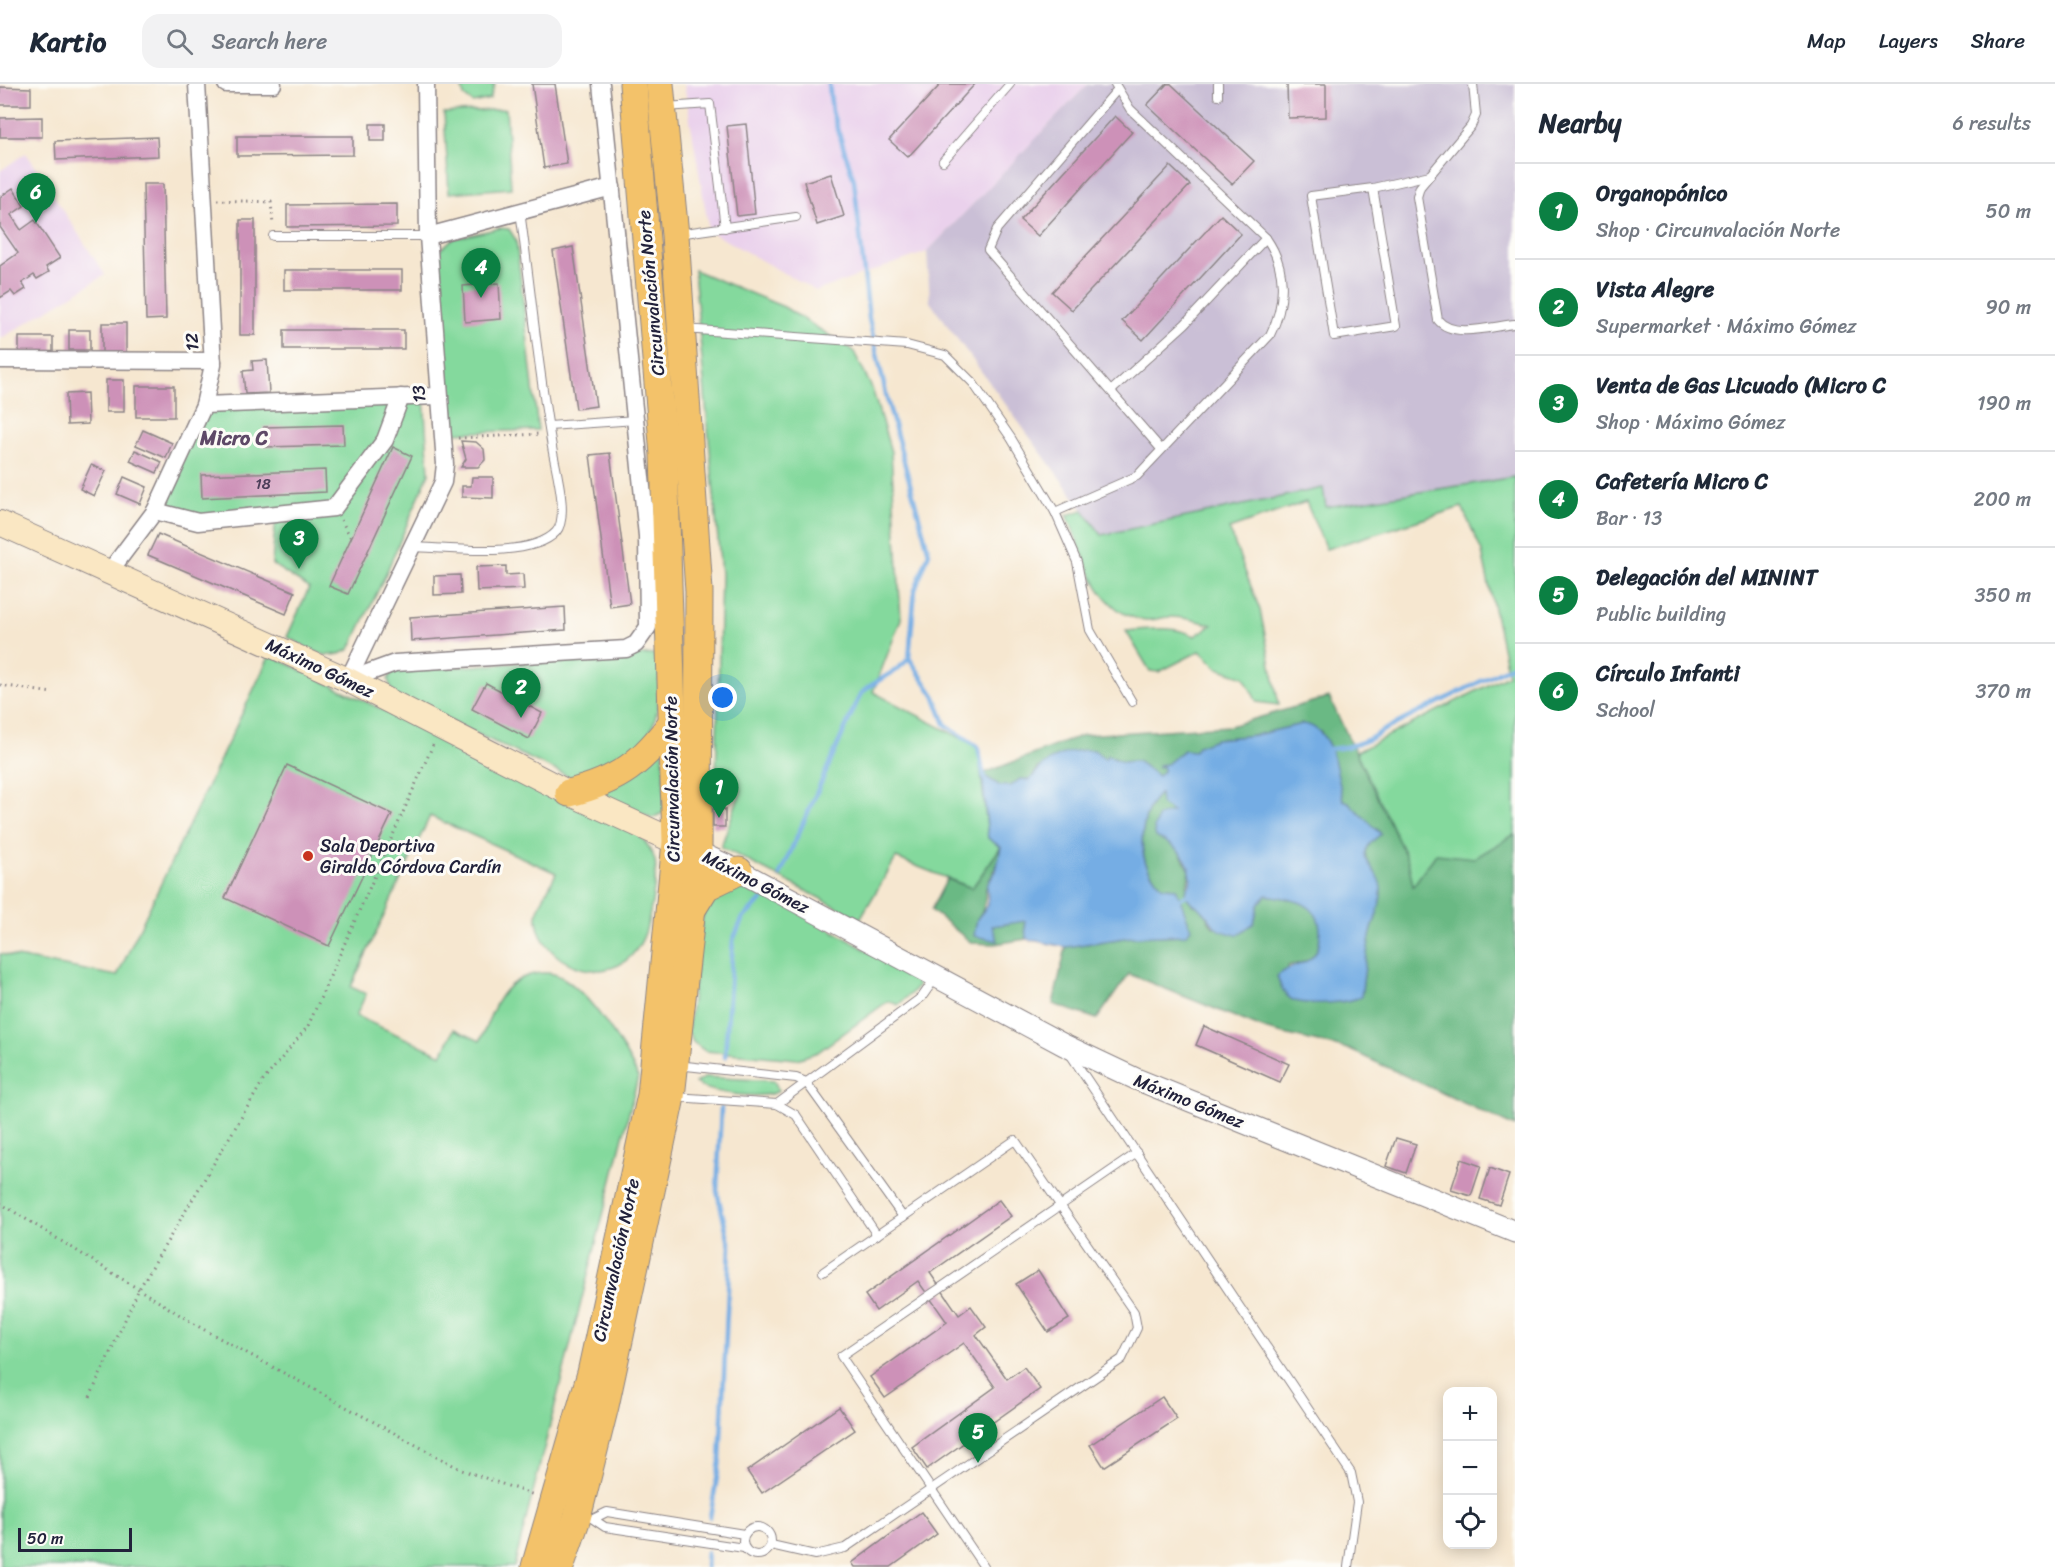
<!DOCTYPE html>
<meta charset="utf-8">
<style>
:root{--surface:#fff;--page:#f2f2f3;--text:#1f2937;--muted:#747a83;--line:#e0e1e3;--accent:#0b8043}
body{margin:0;font-family:Sriracha,sans-serif;background:var(--page);color:var(--text)}
.controls{position:absolute;right:18px;bottom:18px;display:grid;overflow:hidden;border-radius:12px;box-shadow:0 3px 15px #0003}
.controls button{width:54px;height:54px;display:grid;place-items:center;padding:0;border:0;border-bottom:2px solid var(--line);background:var(--surface);color:var(--text);font:30px sans-serif}
.scale{position:absolute;left:18px;bottom:15px;width:114px;box-sizing:border-box;padding-left:6px;border:3px solid #22223b;border-top:0;font-size:16px;line-height:21px;white-space:nowrap;color:#22223b;-webkit-text-stroke:4px #fdfcf7;paint-order:stroke}
.you{position:absolute;left:723px;top:614px;width:21px;height:21px;margin:-15px;border:4px solid #fff;border-radius:50%;background:#1a73e8;box-shadow:0 0 0 9px #1a73e833}
.badge{display:grid;place-items:center;width:39px;height:39px;border-radius:50%;background:var(--accent);color:#fff;font-size:20px;font-weight:700}
.pin{position:absolute;translate:-50% -50px;filter:drop-shadow(0 2px 3px #0008)}
.pin::after{content:'';position:absolute;top:32px;width:21px;height:18px;background:inherit;clip-path:polygon(0 0,100% 0,50% 100%)}
.list{margin:0;padding:0;list-style:none}
h2{display:flex;justify-content:space-between;align-items:center;height:78px;margin:0;padding:0 24px;font-size:26px}
h2 small{font-size:20px;font-weight:400;color:var(--muted)}
.list li{display:grid;grid-template-columns:39px 1fr auto;gap:18px;align-items:center;box-sizing:border-box;height:96px;padding:0 24px;border-top:2px solid var(--line)}
.list b{display:block;font-size:22px;white-space:nowrap}
.list p{margin:0;font-size:20px;white-space:nowrap;color:var(--muted)}
.list em{font-size:20px;font-style:normal;color:var(--muted)}
.icon{flex:none;width:33px;height:33px;fill:none;stroke:currentColor;stroke-width:2;stroke-linecap:round;stroke-linejoin:round}
.map{position:relative;flex:none;width:1515px;height:1483px;overflow:hidden}
header{display:flex;align-items:center;gap:36px;box-sizing:border-box;height:84px;padding:0 30px;background:var(--surface);border-bottom:2px solid var(--line)}
header strong{font-size:28px}
nav{display:flex;gap:33px;margin-inline-start:auto;font-size:21px}
.search{width:420px;height:54px;background:var(--page);display:flex;align-items:center;gap:15px;box-sizing:border-box;padding:0 21px;border-radius:18px;color:var(--muted);font-size:22px}
main{display:flex}
aside{flex:1;background:var(--surface)}
.map>svg:first-child{display:block}
</style>
<header>
<strong>Kartio</strong>
<div class="search"><svg class="icon" aria-label="search" viewBox="0 0 24 24"><circle cx="10" cy="10" r="6"/><path d="M15 15l6 6"/></svg>Search here</div>
<nav><a>Map</a><a>Layers</a><a>Share</a></nav>
</header>
<main>
<div class="map">
<svg width="1515" height="1483" viewBox="0 0 1515 1483">
<rect width="100%" height="100%" fill="#fdfcf7"/>
<filter id="ink" filterUnits="userSpaceOnUse"><feTurbulence type="fractalNoise" baseFrequency=".0167" numOctaves="2"/><feDisplacementMap in="SourceGraphic" scale="12" xChannelSelector="R" yChannelSelector="G"/><feConvolveMatrix kernelMatrix="1 2 1 2 8 2 1 2 1" color-interpolation-filters="sRGB"/></filter>
<filter id="wash" filterUnits="userSpaceOnUse"><feTurbulence type="fractalNoise" baseFrequency=".008" numOctaves="4" result="noise"/><feDisplacementMap in="SourceGraphic" scale="24" xChannelSelector="R" yChannelSelector="G"/><feGaussianBlur stdDeviation="1.35" result="paint"/><feColorMatrix in="noise" values="0 0 0 0 0 0 0 0 0 0 0 0 0 0 0 0 0 1.4 0 .05"/><feComposite in="paint" operator="in"/></filter>
<g filter="url(#wash)">
<rect width="100%" height="100%" fill="#f6e7d0"/>
<g fill="#ead1ec">
<polygon points="684,0 1088,0 927,168 816,207 709,147"/>
<polygon points="26,69 105,191 0,255 0,87"/>
</g>
<polygon fill="#cabfd6" points="1088,0 1515,0 1515,393 1325,423 1322,404 1102,451 930,218 927,168"/>
<g fill="#84d99d" stroke="#537e6c" stroke-width="1.5">
<polygon points="461,0 495,0 490,15 473,19 464,12"/>
<polygon points="506,25 511,104 449,109 444,29"/>
<polygon points="500,144 509,145 516,156 538,346 449,349 439,167 452,155"/>
<polygon points="694,186 784,223 853,266 872,304 891,368 901,535 873,608 978,663 988,754 1001,763 972,804 896,774 860,835 721,763 741,706 716,699 721,490"/>
<path d="M424 313 429 389 384 494 350 565C325 580 310 564 287 553L309 504 272 480 276 431 198 438 155 427 204 321Z"/>
<path d="M1515 393V750L1475 775 1436 770 1413 802 1408 777 1356 668 1508 591 1482 468 1462 423 1326 465 1306 418 1229 445 1260 526 1279 621 1257 618 1244 593 1218 584 1200 567 1159 588 1150 587 1126 547C1150 545 1173 541 1195 552L1212 541C1199 537 1184 533 1171 533 1163 533 1155 536 1147 536 1097 533 1084 470 1067 431L1083 426 1102 451 1323 404 1326 423Z"/>
<path d="M659 570C659 611 663 648 627 677 618 685 587 691 574 695L393 611 388 595 393 587Z"/>
<path d="M270 571 638 750C660 772 657 783 653 812 649 834 647 856 631 872 601 903 541 879 537 836 536 822 551 802 556 789L430 732 351 903 366 910 356 932 442 971 454 945 480 957C489 937 496 910 515 898 528 889 549 885 563 894 591 911 625 964 638 993L514 1483H0V870L117 892Z"/>
<polygon points="663,661 665,728 652,734 599,709"/>
<polygon points="741,793 916,895 918,903 898,921 888,917 818,968 797,975 705,967 693,958 688,947 705,815"/>
<path d="M706 993 774 997 779 1007C762 1016 711 1010 695 999Z"/>
</g>
<g fill="#6bb984" stroke="#466e60" stroke-width="1.5">
<path d="M1329 613 1408 777 1413 802 1436 770 1475 774 1515 750V1043L1348 965 1267 946 1129 890 1097 935 1053 920 1066 863 1131 853 1184 851 1186 835 1176 804 1163 803C1158 797 1151 791 1148 784 1137 761 1143 726 1160 708L1172 728 1162 732 1166 757 1179 767 1190 787 1186 808 1192 820 1201 824 1213 843 1254 839 1258 821 1266 811C1280 813 1300 814 1312 823 1326 834 1324 864 1311 874 1306 879 1295 880 1288 882L1291 915 1319 919 1361 913C1364 891 1366 869 1371 848 1376 833 1381 822 1380 807 1379 783 1349 772 1380 751L1379 747 1343 716 1331 665 1321 648 1302 640 1256 651 1216 655 1195 668 1184 666 1167 681H1158L1163 682V687L1158 692 1137 677 1122 678 1108 671 1105 675 1094 666 1038 684 1030 696 1020 695 1011 702H1000L982 690 1083 651 1230 642Z"/>
<path d="M1001 763C999 781 995 784 988 799 980 814 992 814 977 835L997 857 991 842 1025 837 1026 855 995 860 972 859 931 826 947 795 972 804Z"/>
</g>
<path fill="#75ade4" stroke="#4c6890" stroke-width="1.5" d="M1302 640C1334 642 1337 692 1343 716L1348 718 1381 750C1347 775 1379 780 1381 804 1382 821 1375 833 1371 849 1366 869 1364 892 1361 913 1348 919 1306 922 1293 916 1284 912 1280 900 1277 892 1290 881 1301 882 1310 875 1318 869 1320 858 1320 849 1321 818 1292 815 1266 811L1258 821 1254 839 1237 851C1207 845 1218 841 1201 825 1196 820 1186 818 1186 808 1186 807 1190 800 1190 799 1194 776 1175 761 1156 753L1154 744 1158 732 1172 728 1161 720 1160 709C1142 726 1137 762 1148 784 1151 791 1158 797 1163 803L1176 804 1191 845 1185 851 1131 853 1066 863 1026 855 1025 837 992 842 998 857 974 852 977 835 988 821 987 801 996 787 1001 763 988 754 982 690 1000 702H1011L1020 695 1030 696C1043 676 1065 666 1088 666H1094L1105 675 1107 671 1122 678 1137 677 1158 692 1163 687V682L1158 683V681L1167 680 1184 666 1195 667 1198 662 1216 655 1256 651Z"/>
<g fill="none" stroke-linecap="round" stroke-linejoin="round">
<g stroke="#75ade4" stroke-width="4.5">
<polyline points="829,0 832,28 854,96 869,235 888,319 929,469 915,506 909,574 935,613 945,640 978,663 984,693"/>
<path d="M1325 665C1344 665 1367 659 1382 647L1515 580"/>
<path d="M780 791 860 611C874 595 896 591 909 574"/>
<polyline points="1176,816 1193,808"/>
<polyline points="725,973 733,856 743,834 762,816"/>
<polyline points="710,1433 720,1377 730,1163 717,1107 721,1024"/>
<polyline points="706,1483 707,1468"/>
</g>
</g>
<g id="blocks">
<g fill="#cd91b8">
<polygon points="532,0 555,0 567,80 544,84"/>
<polygon points="941,0 975,0 908,73 889,56"/>
<polygon points="1167,0 1171,0 1254,77 1232,100 1147,21"/>
<polygon points="1287,0 1326,0 1326,33 1288,34"/>
<polygon points="0,3 31,4 31,21 0,21"/>
<polygon points="1115,32 1132,48 1038,152 1020,136"/>
<polygon points="42,33 42,53 0,53 0,34"/>
<rect x="370" y="40" width="15" height="17"/>
<polygon points="746,40 755,130 737,132 727,42"/>
<polygon points="237,52 353,52 353,71 237,72"/>
<polygon points="157,53 158,72 56,76 55,57"/>
<polygon points="1170,82 1190,101 1072,226 1052,208"/>
<polygon points="831,90 844,132 817,141 804,98"/>
<polygon points="143,100 163,100 166,235 146,236"/>
<polygon points="13,104 24,122 11,131 21,146 35,136 60,174 46,183 49,188 37,195 34,191 22,199 26,205 15,212 11,207 0,214 0,182 18,169 0,143 0,113"/>
<polygon points="397,120 397,142 287,143 287,121"/>
<polygon points="1221,131 1241,150 1143,256 1122,237"/>
<rect x="240" y="136" width="15" height="115"/>
<polygon points="573,163 596,322 576,325 553,167"/>
<rect x="284" y="186" width="118" height="20"/>
<polygon points="499,199 501,235 465,238 463,202"/>
<rect x="102" y="239" width="24" height="32"/>
<rect x="69" y="246" width="21" height="20"/>
<rect x="284" y="246" width="120" height="19"/>
<polygon points="19,253 53,253 53,270 19,271"/>
<polygon points="267,276 269,309 245,310 243,287 253,286 252,277"/>
<rect x="106" y="296" width="18" height="32"/>
<rect x="136" y="302" width="38" height="31"/>
<polygon points="87,309 88,340 67,341 66,310"/>
<polygon points="343,341 344,361 264,363 264,343"/>
<polygon points="143,346 172,359 166,374 136,361"/>
<polygon points="461,357 476,358 484,365 485,376 478,383 461,383 466,375"/>
<polygon points="393,363 412,372 348,510 329,502"/>
<polygon points="135,366 162,378 157,389 130,377"/>
<polygon points="610,369 630,520 610,523 590,371"/>
<polygon points="91,381 106,387 94,412 80,405"/>
<polygon points="325,386 326,408 202,414 201,391"/>
<polygon points="124,393 147,403 140,420 117,410"/>
<polygon points="472,393 493,393 493,414 462,413 462,402 471,402"/>
<polygon points="158,450 295,508 286,530 148,471"/>
<polygon points="506,482 506,491 523,490 524,505 477,507 476,483"/>
<polygon points="460,491 461,510 434,511 434,492"/>
<polygon points="565,523 566,546 411,557 410,533"/>
<polygon points="486,599 542,629 529,655 472,625"/>
<polygon points="287,681 392,730 329,862 225,814"/>
<rect x="713" y="725" width="12" height="18"/>
<polygon points="1204,942 1289,980 1280,998 1196,961"/>
<polygon points="1396,1054 1416,1060 1406,1089 1386,1082"/>
<polygon points="1461,1075 1481,1082 1471,1112 1451,1106"/>
<polygon points="1490,1084 1509,1091 1499,1121 1480,1115"/>
<polygon points="999,1116 1011,1132 930,1189 959,1231 971,1222 986,1243 976,1251 1007,1295 1024,1283 1040,1305 927,1385 912,1363 995,1303 964,1259 885,1314 870,1293 947,1238 918,1197 876,1227 865,1211"/>
<polygon points="1038,1186 1069,1235 1048,1248 1016,1200"/>
<polygon points="1162,1313 1177,1335 1104,1383 1090,1361"/>
<polygon points="839,1323 855,1346 762,1409 747,1387"/>
<polygon points="921,1428 937,1450 891,1483 855,1483 852,1479"/>
</g>
</g>
</g>
<g filter="url(#ink)">
<use href="#blocks" fill-opacity="0" stroke="#8c8486" stroke-width="1.5"/>
<g fill="none" stroke-linecap="round" stroke-linejoin="round">
<defs>
<g id="service">
<polyline points="1218,0 1218,12"/>
<path d="M1473 0 1476 31 1471 42 1420 103 1417 113 1438 236C1453 255 1493 242 1515 240"/>
<polyline points="1117,6 997,145 988,166 1161,365"/>
<polyline points="665,23 710,20 725,144"/>
<polyline points="943,77 1010,0"/>
<polyline points="1373,104 1396,242 1334,252 1311,112 1373,104 1430,91"/>
<polyline points="678,150 796,133"/>
<polyline points="273,152 428,152"/>
<polyline points="684,245 907,261 945,271 973,299 1011,354 1055,428 1077,478 1090,546 1132,618"/>
<polyline points="1112,306 1185,240 1266,154"/>
<polyline points="549,342 636,336"/>
<path d="M1055 428 1137 392 1270 251C1286 220 1287 183 1266 154L1130 25 1115 0"/>
<path d="M414 463C450 464 531 475 556 448 570 433 555 383 552 363 538 285 531 206 520 127"/>
<polyline points="1070,970 1351,1389 1357,1418 1348,1483"/>
<polyline points="677,981 796,994 806,998 903,1133"/>
<polyline points="675,1013 777,1020 796,1031 877,1151"/>
<polyline points="777,1020 922,913 936,893"/>
<circle cx="757" cy="1457" r="14"/>
<polyline points="771,1461 815,1471 845,1464 1122,1275 1137,1244 1134,1228 1015,1056 823,1188"/>
<polyline points="744,1464 605,1443 593,1435 607,1428 744,1450"/>
<polyline points="984,1483 841,1272 1137,1069"/>
</g>
<g id="minor">
<polyline points="226,0 273,0"/>
<polyline points="428,152 612,103"/>
<polyline points="0,276 213,277"/>
<polyline points="204,321 438,312"/>
<polyline points="155,427 198,438 334,424 385,356 401,313"/>
<polyline points="110,487 155,427 204,321 213,281 197,0"/>
<polyline points="348,596 395,579 626,565 636,560 648,543 647,452 601,0"/>
<polyline points="348,596 443,398 445,380 428,152 426,0"/>
</g>
<polyline id="tertiary" points="687,763 739,787 1064,961 1136,995 1515,1148"/>
<polyline id="secondary" points="0,439 348,596 569,709 676,758"/>
<g id="trunk">
<path d="M569 709C619 697 643 678 673 637"/>
<polyline points="693,824 706,803 739,787"/>
<polyline points="535,1483 591,1289 651,1011 676,758 664,371 633,0"/>
<polyline points="560,1483 577,1434 605,1322 671,1013 698,769 699,507 675,151 660,0"/>
</g>
</defs>
<use href="#service" stroke="#8c8486" stroke-width="10"/>
<use href="#minor" stroke="#8c8486" stroke-width="19"/>
<use href="#tertiary" stroke="#8c8486" stroke-width="23"/>
<use href="#secondary" stroke="#8c8486" stroke-width="26"/>
<use href="#trunk" stroke="#8c8486" stroke-width="29"/>
<g stroke="#8c8486" stroke-width="3" stroke-dasharray="1.5 4.5" stroke-linecap="butt">
<polyline points="217,116 271,118 273,141"/>
<polyline points="458,354 539,350"/>
<polyline points="341,436 351,454"/>
<polyline points="0,601 52,609"/>
<polyline points="0,1119 201,1244 462,1386 534,1411"/>
<polyline points="90,1313 139,1205 263,997 308,942 433,661"/>
</g>
<use href="#service" stroke="#fff" stroke-width="8"/>
<use href="#minor" stroke="#fff" stroke-width="16"/>
<use href="#tertiary" stroke="#fff" stroke-width="21"/>
<use href="#secondary" stroke="#fae7c3" stroke-width="24"/>
<use href="#trunk" stroke="#f3c26a" stroke-width="27"/>
</g>
</g>
<circle fill="#c8321e" stroke="#fdfcf7" stroke-width="2" cx="308" cy="772" r="6"/>
<g text-anchor="middle" dominant-baseline="central" stroke-width="6" stroke-linejoin="round" paint-order="stroke">
<g font-size="15" fill="#4d3e5a">
<text x="263" y="400">18</text>
</g>
<g font-size="18" fill="#22223b" stroke="#fdfcf7">
<text transform="translate(651 209) rotate(-95)">Circunvalación Norte</text>
<text transform="translate(192 258) rotate(-93)">12</text>
<text transform="translate(419 310) rotate(-94)">13</text>
<text transform="translate(320 584) rotate(25)">Máximo Gómez</text>
<text transform="translate(672 695) rotate(-91)">Circunvalación Norte</text>
<text transform="translate(756 798) rotate(27)">Máximo Gómez</text>
<text transform="translate(1189 1017) rotate(22)">Máximo Gómez</text>
<text transform="translate(616 1176) rotate(-78)">Circunvalación Norte</text>
</g>
<g font-size="18" fill="#22223b" stroke="#fdfcf7" text-anchor="start">
<text x="320" y="762">Sala Deportiva<tspan x="320" dy="21">Giraldo Córdova Cardín</tspan></text>
</g>
<g font-size="20" font-weight="bold" fill="#5e4967" stroke="#fdfcf7">
<text x="234" y="354">Micro C</text>
</g>
</g>
</svg>
<div class="controls">
<button>+</button>
<button>−</button>
<button><svg class="icon" aria-label="locate" viewBox="0 0 24 24"><circle cx="12" cy="12" r="6"/><path d="M12 2v4M12 18v4M2 12h4M18 12h4"/></svg></button>
</div>
<div class="scale">50 m</div>
<div class="you"></div>
<div class="pin badge" style="left:719px;top:734px">1</div>
<div class="pin badge" style="left:521px;top:634px">2</div>
<div class="pin badge" style="left:299px;top:485px">3</div>
<div class="pin badge" style="left:481px;top:214px">4</div>
<div class="pin badge" style="left:978px;top:1379px">5</div>
<div class="pin badge" style="left:36px;top:139px">6</div>
</div>
<aside>
<h2>Nearby<small>6 results</small></h2>
<ul class="list">
<li><span class="badge">1</span><div><b>Organopónico</b><p>Shop · Circunvalación Norte</p></div><em>50 m</em></li>
<li><span class="badge">2</span><div><b>Vista Alegre</b><p>Supermarket · Máximo Gómez</p></div><em>90 m</em></li>
<li><span class="badge">3</span><div><b>Venta de Gas Licuado (Micro C</b><p>Shop · Máximo Gómez</p></div><em>190 m</em></li>
<li><span class="badge">4</span><div><b>Cafetería Micro C</b><p>Bar · 13</p></div><em>200 m</em></li>
<li><span class="badge">5</span><div><b>Delegación del MININT</b><p>Public building</p></div><em>350 m</em></li>
<li><span class="badge">6</span><div><b>Círculo Infanti</b><p>School</p></div><em>370 m</em></li>
</ul>
</aside>
</main>
